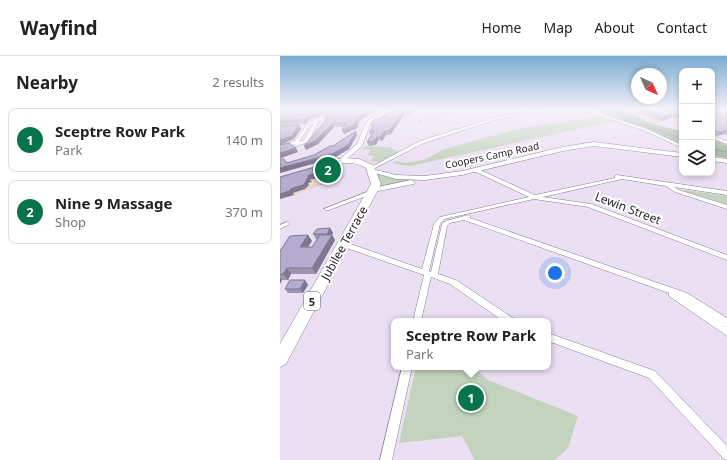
<!DOCTYPE html>
<meta charset="utf-8">
<style>
:root{--surface:#fff;--page:#f6f6f6;--text:#222;--muted:#767676;--line:#e0e0e0;--accent:#09734b}
body{margin:0;font-family:"Noto Sans",sans-serif;background:var(--page);color:var(--text)}
.controls{position:absolute;right:12px;top:12px;display:grid;overflow:hidden;border-radius:8px;box-shadow:0 2px 6px #0003}
.controls button{width:36px;height:36px;display:grid;place-items:center;padding:0;border:0;border-bottom:1px solid var(--line);background:var(--surface);color:var(--text);font:20px sans-serif}
.compass{position:absolute;left:351px;top:12px;width:36px;height:36px;border-radius:50%;background:var(--surface);box-shadow:0 2px 6px #0003;rotate:135deg}
.you{position:absolute;left:275px;top:217px;width:14px;height:14px;margin:-10px;border:3px solid #fff;border-radius:50%;background:#1a73e8;box-shadow:0 0 0 6px #1a73e833}
.badge{display:grid;place-items:center;width:26px;height:26px;border-radius:50%;background:var(--accent);color:#fff;font-size:13px;font-weight:700}
.pin{position:absolute;translate:-50% -50%;border:2px solid #fff;box-shadow:0 1px 4px #0006}
.popup{position:absolute;left:111px;top:262px;width:160px;height:52px;box-sizing:border-box;display:grid;place-content:center;border-radius:8px;background:var(--surface);filter:drop-shadow(0 1px 3px #0005);font-size:13px;white-space:nowrap;color:var(--muted)}
.popup b{font-size:15px;color:var(--text)}
.popup::after{content:'';position:absolute;left:50%;top:100%;margin-left:-8px;border:8px solid transparent;border-top-color:var(--surface)}
.list{margin:0;padding:0;list-style:none}
h2{display:flex;justify-content:space-between;align-items:center;height:52px;margin:0;padding:0 16px;font-size:17px}
h2 small{font-size:13px;font-weight:400;color:var(--muted)}
.list li{display:grid;grid-template-columns:26px 1fr auto;gap:12px;align-items:center;box-sizing:border-box;height:64px;margin:0 8px 8px;padding:0 8px;border:1px solid var(--line);border-radius:8px}
.list b{display:block;font-size:15px;white-space:nowrap}
.list p{margin:0;font-size:13px;white-space:nowrap;color:var(--muted)}
.list em{font-size:13px;font-style:normal;color:var(--muted)}
.icon{flex:none;width:22px;height:22px;fill:none;stroke:currentColor;stroke-width:2;stroke-linecap:round;stroke-linejoin:round}
.map{position:relative;flex:none;width:447px;height:404px;overflow:hidden}
header{display:flex;align-items:center;gap:24px;box-sizing:border-box;height:56px;padding:0 20px;background:var(--surface);border-bottom:1px solid var(--line)}
header strong{font-size:19px}
nav{display:flex;gap:22px;margin-inline-start:auto;font-size:14px}
main{display:flex}
aside{flex:1;background:var(--surface)}
.map>svg:first-child{display:block}
</style>
<header>
<strong>Wayfind</strong>
<nav><a>Home</a><a>Map</a><a>About</a><a>Contact</a></nav>
</header>
<main>
<aside>
<h2>Nearby<small>2 results</small></h2>
<ul class="list">
<li><span class="badge">1</span><div><b>Sceptre Row Park</b><p>Park</p></div><em>140 m</em></li>
<li><span class="badge">2</span><div><b>Nine 9 Massage</b><p>Shop</p></div><em>370 m</em></li>
</ul>
</aside>
<div class="map">
<svg width="447" height="404" viewBox="0 0 447 404">
<rect width="100%" height="100%" fill="#ebdff3"/>
<g fill="#e9d7c7">
<polygon points="340,53 365,53 390,58 391,63 374,68"/>
<polygon points="54,111 65,121 0,144 0,125"/>
</g>
<g fill="#c3d3bd">
<polygon points="323,60 334,65 130,110 112,107 117,105 125,107 144,104 165,93 237,73"/>
<polygon points="86,90 110,91 118,96 100,106 90,105 95,100 88,99 90,94 82,93"/>
<polygon points="96,118 132,124 98,131"/>
<polygon points="404,134 447,140 447,148 407,136"/>
<polygon points="136,311 192,311 208,324 298,360 288,392 275,404 195,404 182,380 119,387"/>
</g>
<g fill="#9fb596">
<path d="M316 53H340L373 68 402 75V89C389 82 318 58 316 53Z"/>
<polygon points="432,82 447,89 447,102 432,100"/>
</g>
<g fill="none" stroke-linecap="round" stroke-linejoin="round">
<g stroke="#759fae" stroke-width="1">
<polyline points="329,53 349,63 402,83"/>
<polyline points="432,93 436,94"/>
</g>
<polyline stroke="#759fae" stroke-width="1.5" points="432,93 447,96"/>
<defs>
<g id="minor">
<path d="M58 53H62L39 65 28 86 14 91 12 90 16 88 0 92V90L15 85 28 67ZM34 67 24 84 19 86 30 69Z"/>
<polygon points="177,53 181,53 141,67 138,66"/>
<polygon points="264,53 316,53 325,59 365,72 402,89 402,92 363,74 323,61 313,54 267,54 215,64 144,87 93,113 89,112 140,85 213,62"/>
<polygon points="432,53 447,55 447,57 432,55"/>
<polygon points="432,80 447,85 447,88 432,82"/>
<polygon points="194,113 198,113 255,139 335,122 335,120 337,119 447,135 447,139 394,131 399,134 447,149 447,153 395,136 386,130 342,123 263,141 311,148 447,199 447,204 308,151 254,143 164,163 160,168 149,215 151,216 162,168 166,165 188,159 190,160 190,162 407,237 447,262 447,271 445,270 447,271 447,280 389,240 389,237 184,164 170,167 167,170 158,218 176,224 233,262 234,265 223,265 170,228 151,221 141,265 133,265 144,219 61,190 60,188 61,186 65,186 142,213 154,168 160,161 249,141 194,115"/>
<polygon points="92,134 95,136 94,137 49,154 45,154 44,153"/>
<polygon points="7,166 9,167 10,168 0,173 0,169"/>
<polygon points="268,277 375,315 447,390 447,404 443,402 369,322 268,285"/>
<polygon points="122,311 132,311 112,404 100,404"/>
</g>
<g id="secondary">
<polygon points="107,53 113,53 90,68 82,90 63,106 59,106 59,104 77,88 86,66"/>
<polygon points="314,86 402,97 402,101 314,90 283,95 182,119 145,124 116,123 88,115 92,113 116,119 145,120 182,115 283,91"/>
<polygon points="432,101 447,103 447,107 432,105"/>
<polygon points="131,124 135,126 134,128 93,136 89,134 93,132"/>
</g>
<path id="trunk" d="M64 102 79 103 93 109 101 128 6 308 0 311V288L91 128 86 112C70 102 53 109 37 114L33 111 46 105Z"/>
</defs>
<use href="#minor" stroke="#897d90" stroke-width="1"/>
<use href="#secondary" stroke="#897d90" stroke-width="1"/>
<use href="#trunk" stroke="#897d90" stroke-width="1"/>
<use href="#minor" fill="#fff" fill-rule="evenodd"/>
<use href="#secondary" fill="#fff" fill-rule="evenodd"/>
<use href="#trunk" fill="#fff" fill-rule="evenodd"/>
</g>
<g fill="#9d94b2">
<polygon points="0,53 55,53 30,63 25,68 0,69"/>
<polygon points="112,53 134,53 128,59 124,59 110,79 106,79 102,85 98,84 96,89 89,90 87,86 92,79 90,79 89,75 92,72 91,68 100,63 113,54"/>
<polygon points="355,53 402,53 402,63 390,62 381,65 354,55"/>
<polygon points="432,55 447,57 447,79 444,78 436,80 432,78"/>
<polygon points="90,58 79,65 79,66 77,72 64,78 62,74 64,71 54,71 38,88 26,94 46,64 45,63 44,60"/>
<polygon points="50,172 53,177 52,179 55,184 36,218 11,218 8,224 2,224 0,228 0,195 28,179 32,185 28,191 32,191 38,183 36,183 33,178"/>
<polygon points="28,229 23,237 8,237 5,233"/>
</g>
<g fill="#7f7891">
<polygon points="45,53 55,53 30,63 25,68 24,64 29,59"/>
<polygon points="93,53 104,53 90,58 79,65 79,66 77,72 64,78 62,74 76,62 88,54"/>
<polygon points="130,53 134,53 128,59 127,56"/>
<polygon points="123,56 124,59 110,79 109,75"/>
<polygon points="392,58 390,62 381,65 382,61"/>
<polygon points="53,67 54,71 38,88 26,94 24,90"/>
<polygon points="19,69 21,73 14,83 0,89 0,84"/>
<polygon points="446,74 444,78 436,80 438,76"/>
<polygon points="76,75 77,79 69,93 54,102 0,117 0,112 52,98"/>
<polygon points="105,75 106,79 102,85 101,81"/>
<polygon points="97,81 98,84 96,89 94,85"/>
<polygon points="16,92 18,96 1,102 0,97"/>
<polygon points="55,109 57,114 35,118 37,122 30,124 32,126 28,127 29,129 25,133 13,137 14,139 0,143 0,138 10,133 26,123 32,114"/>
<polygon points="50,172 53,177 52,179 55,184 36,218 32,212 50,182 47,178"/>
<polygon points="28,179 32,185 24,197 20,191"/>
<polygon points="7,212 11,218 8,224 3,218"/>
<polygon points="0,221 2,224 0,228"/>
<polygon points="25,224 28,229 23,237 20,233"/>
</g>
<g fill="#b6accf" stroke="#7f7891">
<polygon points="0,53 45,53 29,59 24,64 0,65"/>
<polygon points="58,53 93,53 88,54 76,62 78,62 75,68 62,74 66,67 53,67 36,84 24,90 49,61 44,60"/>
<polygon points="115,53 130,53 127,56 123,56 109,75 105,75 101,81 97,81 94,85 87,86 94,75 89,75 94,70 91,68 95,63 100,63"/>
<polygon points="359,53 402,53 402,59 392,58 382,61"/>
<polygon points="435,53 447,57 447,74 446,74 438,76 432,74 432,55"/>
<polygon points="19,69 12,80 0,84 0,70"/>
<polygon points="76,75 68,89 52,98 0,112 0,99 7,107 34,99 50,90 53,90"/>
<polygon points="9,87 16,92 0,97 0,89"/>
<polygon points="52,106 55,109 32,114 35,117 27,120 29,122 26,123 27,124 23,129 10,133 12,134 0,138 0,121"/>
<polygon points="50,172 47,178 33,178 37,173"/>
<polygon points="28,179 20,191 32,191 40,179 52,179 32,212 7,212 3,218 0,218 0,195 10,180"/>
<polygon points="10,224 25,224 20,233 5,233"/>
</g>
<linearGradient id="sky" x2="0" y2="1"><stop stop-color="#7aacd1"/><stop offset="0.49" stop-color="#f6f1fa"/><stop offset="1" stop-color="#f6f1fa" stop-opacity="0"/></linearGradient>
<rect width="447" height="109" fill="url(#sky)"/>
<g text-anchor="middle" dominant-baseline="central" stroke-width="4" stroke-linejoin="round" paint-order="stroke">
<g font-size="10" fill="#221e25" stroke="#fff">
<text transform="translate(212 99) rotate(-12)">Coopers Camp Road</text>
</g>
<rect fill="#fff" stroke="#646266" stroke-width="1" x="24" y="236" width="16" height="18" rx="3"/>
<g font-size="11" font-weight="bold" fill="#221e25">
<text x="32" y="245">5</text>
</g>
<g font-size="12" fill="#221e25" stroke="#fff">
<text transform="translate(348 152) rotate(21)">Lewin Street</text>
<text transform="translate(64 187) rotate(-61)">Jubilee Terrace</text>
</g>
</g>
</svg>
<div class="controls">
<button>+</button>
<button>−</button>
<button><svg class="icon" aria-label="layers" viewBox="0 0 24 24"><path d="M12 4l9 5-9 5-9-5zM3 14l9 5 9-5"/></svg></button>
</div>
<svg class="compass" viewBox="-18 -18 36 36"><path d="M0-13l5 13h-10z" fill="#e53935"/><path d="M0 13l5-13h-10z" fill="#767676"/></svg>
<div class="you"></div>
<div class="pin badge" style="left:191px;top:342px">1</div>
<div class="popup"><b>Sceptre Row Park</b>Park</div>
<div class="pin badge" style="left:48px;top:114px">2</div>
</div>
</main>
